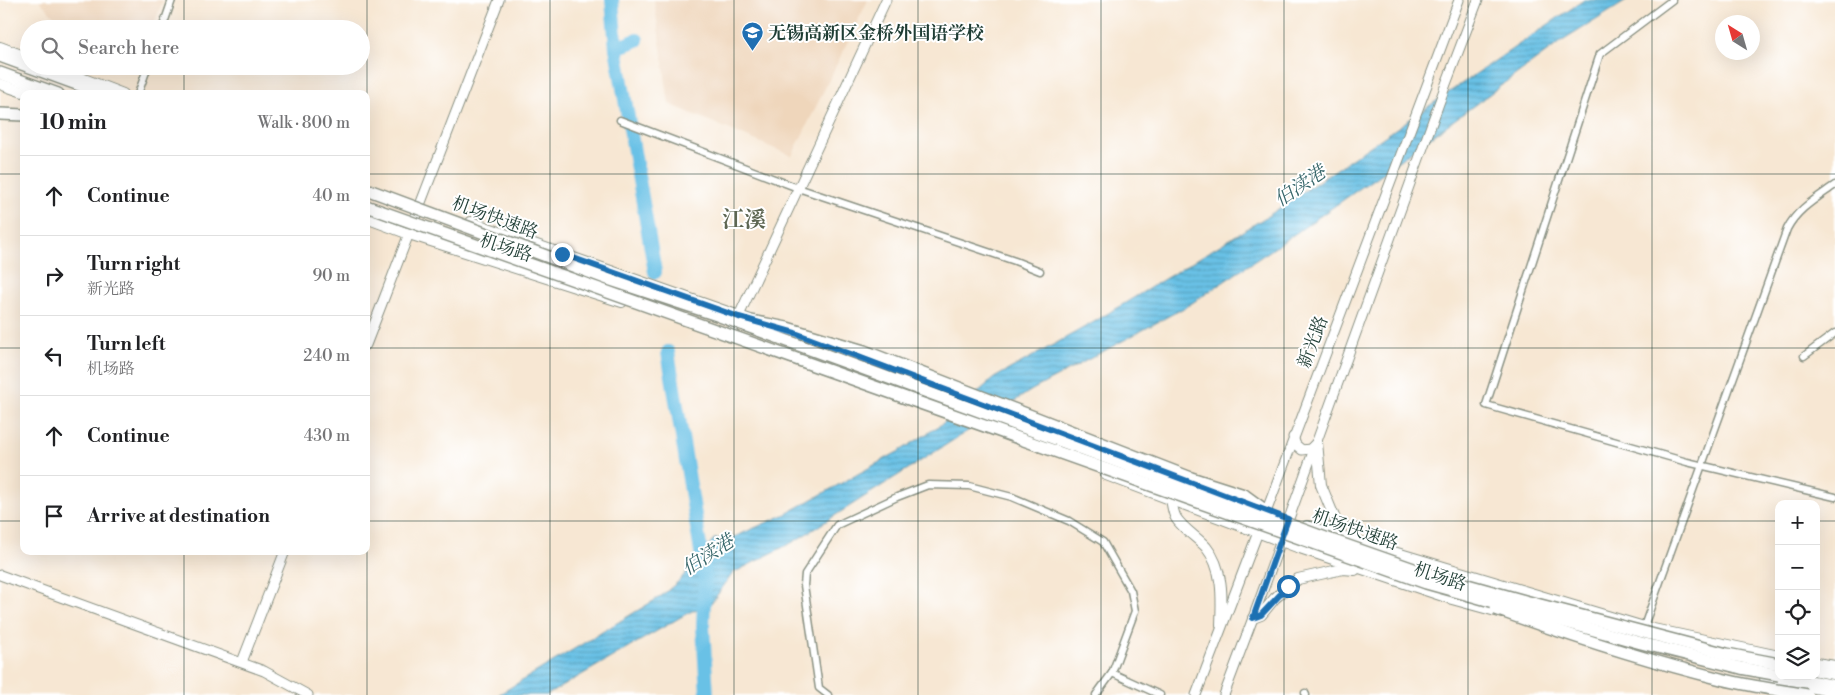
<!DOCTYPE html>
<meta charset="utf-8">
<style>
:root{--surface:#fff;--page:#f6f6f6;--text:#202124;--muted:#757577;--line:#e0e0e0}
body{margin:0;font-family:"Libre Bodoni","Noto Serif SC",serif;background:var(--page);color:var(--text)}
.controls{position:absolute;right:15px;bottom:15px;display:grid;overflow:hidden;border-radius:10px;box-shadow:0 5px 20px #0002}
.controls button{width:45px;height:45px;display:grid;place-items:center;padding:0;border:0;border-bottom:1px solid var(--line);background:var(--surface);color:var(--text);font:25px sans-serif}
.compass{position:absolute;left:1715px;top:15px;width:45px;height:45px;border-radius:50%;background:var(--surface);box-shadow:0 5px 20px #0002;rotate:323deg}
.stop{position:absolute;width:15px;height:15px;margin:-11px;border:4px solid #1f6fb2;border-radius:50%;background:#fff}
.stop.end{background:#1f6fb2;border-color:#fff;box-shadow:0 1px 5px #0008}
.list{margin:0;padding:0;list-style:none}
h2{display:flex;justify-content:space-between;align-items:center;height:65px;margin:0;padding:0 20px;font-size:21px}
h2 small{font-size:16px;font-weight:400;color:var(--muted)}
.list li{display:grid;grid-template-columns:32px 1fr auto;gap:15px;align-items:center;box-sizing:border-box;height:80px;padding:0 20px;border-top:1px solid var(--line)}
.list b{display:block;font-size:19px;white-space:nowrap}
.list p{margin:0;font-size:16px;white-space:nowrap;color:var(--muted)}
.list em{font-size:16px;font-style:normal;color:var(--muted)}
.icon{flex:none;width:28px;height:28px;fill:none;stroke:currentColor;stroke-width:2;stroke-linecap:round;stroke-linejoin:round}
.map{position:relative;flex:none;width:1835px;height:695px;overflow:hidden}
.search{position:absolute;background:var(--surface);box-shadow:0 5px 20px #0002;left:20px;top:20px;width:350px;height:55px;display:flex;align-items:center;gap:12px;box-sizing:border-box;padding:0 18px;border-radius:28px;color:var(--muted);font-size:19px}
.panel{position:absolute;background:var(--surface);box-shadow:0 5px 20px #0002;left:20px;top:90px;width:350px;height:465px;border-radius:10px}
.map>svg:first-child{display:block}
</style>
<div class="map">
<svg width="1835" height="695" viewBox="0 0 1835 695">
<defs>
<pattern id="water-rules" width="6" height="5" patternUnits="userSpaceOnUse" patternTransform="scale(1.25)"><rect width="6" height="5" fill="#69c1e6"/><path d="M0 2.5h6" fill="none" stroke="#569ebb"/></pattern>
</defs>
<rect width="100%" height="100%" fill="#fff"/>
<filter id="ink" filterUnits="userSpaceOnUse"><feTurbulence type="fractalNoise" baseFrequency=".02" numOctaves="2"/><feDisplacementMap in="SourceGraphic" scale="10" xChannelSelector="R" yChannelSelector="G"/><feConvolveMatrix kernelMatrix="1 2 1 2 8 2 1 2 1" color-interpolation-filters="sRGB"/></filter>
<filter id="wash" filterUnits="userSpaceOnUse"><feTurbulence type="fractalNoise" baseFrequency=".0096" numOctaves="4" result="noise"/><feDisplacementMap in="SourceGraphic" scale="20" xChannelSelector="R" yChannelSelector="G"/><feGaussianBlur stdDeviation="1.12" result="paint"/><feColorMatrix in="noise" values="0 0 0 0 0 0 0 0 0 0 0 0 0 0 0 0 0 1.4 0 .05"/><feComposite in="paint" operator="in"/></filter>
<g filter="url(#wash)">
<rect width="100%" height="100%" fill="#f7e7d3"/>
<g fill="#efd6bb">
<polygon points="39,0 163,0 152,29 66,29"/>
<polygon points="654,0 868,0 792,156 669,104"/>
</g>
<polygon fill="url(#water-rules)" stroke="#447f8d" points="1584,0 1628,0 1559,43 1379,175 1280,244 1189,305 1032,390 795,541 733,573 712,602 686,614 547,695 498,695 660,597 679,581 714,539 732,538 786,514 903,449 942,424 994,378 1094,322 1271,214"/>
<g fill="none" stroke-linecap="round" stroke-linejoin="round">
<g stroke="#69c1e6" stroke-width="14">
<polyline points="612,0 616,48 655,272"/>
<polyline points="616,48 637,40"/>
<polyline points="668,352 705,576 703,626 707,695"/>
</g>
</g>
</g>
<g filter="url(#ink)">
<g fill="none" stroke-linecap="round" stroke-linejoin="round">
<defs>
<g id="street">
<polyline points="1672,0 1600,54 1486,405 1687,462 1835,497"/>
<polyline points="162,29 172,0"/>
<polyline points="138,94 148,66"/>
<polyline points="620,120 798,188 1015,261 1040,271"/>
<polyline points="1804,356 1835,333"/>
<path d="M1643 629 1787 229C1797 209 1817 198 1835 185"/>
<polyline points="1112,673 1160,695"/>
<polyline points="1305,693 1306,695"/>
<polyline points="828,695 819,688 804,585 805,574 837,525 897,497 928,485 969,486 1012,497 1069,521 1103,542 1131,591 1135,611 1112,673 1096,695"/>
</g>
<g id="secondary">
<polyline points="729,337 886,0"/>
<polyline points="366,345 499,0"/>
<polyline points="1293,437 1296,445 1302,450 1310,449 1315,444"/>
<polyline points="1265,515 1459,0"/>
<polyline points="0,575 264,671 308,695"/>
<polyline points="242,662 285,551"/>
<polyline points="1196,695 1260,527"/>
<polyline points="1224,695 1253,618 1446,84 1478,0"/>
</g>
<g id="primary">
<polyline points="0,47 29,58"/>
<polyline points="50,66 123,94"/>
<polyline points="0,84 29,94"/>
<polyline points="366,218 409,234 622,302"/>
<polyline points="471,222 759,323"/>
<polyline points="823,344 1113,454"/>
<polyline points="1317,442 1321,485 1342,536"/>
<polyline points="1106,475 1297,547 1452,599 1503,613"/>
<path d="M1171 499C1172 504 1173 513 1176 518 1183 529 1197 537 1206 547 1224 569 1222 599 1221 625"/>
<polyline points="1307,526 1644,627 1779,656"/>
<polyline points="1253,618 1261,615 1275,598 1298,579 1343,569 1355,570"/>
<polyline points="1573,631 1624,644"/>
<polyline points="1816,663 1835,666"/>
<polyline points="1765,678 1835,692"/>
</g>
<g id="highway">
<polyline points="0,56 104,94"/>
<polyline points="0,73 58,94"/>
<polyline points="0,114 24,115"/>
<polyline points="1244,495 1266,511"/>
<polyline points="1816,670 1835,674"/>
<polyline points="1785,676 1835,686"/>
</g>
</defs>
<use href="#street" stroke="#8b9284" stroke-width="9"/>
<use href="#secondary" stroke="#8b9284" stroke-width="11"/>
<use href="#primary" stroke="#8b9284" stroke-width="12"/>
<use href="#highway" stroke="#8b9284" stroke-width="14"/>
<use href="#street" stroke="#fff" stroke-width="6"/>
<use href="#secondary" stroke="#fff" stroke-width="9"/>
<use href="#primary" stroke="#fff" stroke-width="10"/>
<use href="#highway" stroke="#fff" stroke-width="11"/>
<defs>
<g id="highway-bridge">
<polyline points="366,189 608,279 717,315 1331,540 1428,574 1525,601 1727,654 1779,664"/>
<polyline points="366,206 1426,583 1641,643 1741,668 1779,675"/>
<polyline points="751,321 787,328 864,351 1191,478 1244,495"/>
<path d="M1496 609C1570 636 1645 660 1721 679 1749 686 1778 690 1807 695"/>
</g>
</defs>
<use href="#highway-bridge" stroke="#8b9284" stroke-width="14" stroke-linecap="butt"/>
<use href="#highway-bridge" stroke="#fff" stroke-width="11"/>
</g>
</g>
<g fill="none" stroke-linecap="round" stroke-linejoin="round" filter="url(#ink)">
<polyline stroke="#1f6fb2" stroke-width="6" points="562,254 739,317 795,333 1288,519 1253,618 1261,615 1288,586"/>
</g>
<path fill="none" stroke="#1f3d34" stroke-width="1" stroke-opacity="0.55" d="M184 0V29M367 0V695M550 0V695M734 0V695M918 0V695M1101 0V695M1284 0V695M1468 0V695M1652 0V695M184 66V94M0 174H24M366 174H1835M0 348H24M366 348H1835M0 521H24M366 521H1779M1816 521H1835M184 551V695"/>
<defs>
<symbol id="school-pin" viewBox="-11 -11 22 30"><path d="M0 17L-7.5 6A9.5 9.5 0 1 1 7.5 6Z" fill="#1f6fb2" stroke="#fff"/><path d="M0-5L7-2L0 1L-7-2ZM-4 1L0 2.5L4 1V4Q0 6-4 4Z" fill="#fff"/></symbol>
</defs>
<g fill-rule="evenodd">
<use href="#school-pin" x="740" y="20" width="25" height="34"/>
</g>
<g text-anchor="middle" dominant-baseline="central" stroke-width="4" stroke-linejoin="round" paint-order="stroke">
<g font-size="18" font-weight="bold" fill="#1f3d34" stroke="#fff" text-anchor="start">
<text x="768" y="33">无锡高新区金桥外国语学校</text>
</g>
<g font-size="18" fill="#1f3d34" stroke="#fff">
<text transform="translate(495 218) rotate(20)">机场快速路</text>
<text transform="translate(506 248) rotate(18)">机场路</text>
<text transform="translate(1313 342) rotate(-69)">新光路</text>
<text transform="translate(1355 530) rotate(19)">机场快速路</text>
<text transform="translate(1440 577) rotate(18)">机场路</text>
</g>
<g font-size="19" font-style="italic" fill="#356569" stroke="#fff">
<text transform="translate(1300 186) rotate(-34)">伯渎港</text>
<text transform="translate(708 555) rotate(-33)">伯渎港</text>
</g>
<g font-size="22" font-weight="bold" fill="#5d6652" stroke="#fff">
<text x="744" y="220">江溪</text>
</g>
</g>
</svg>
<div class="controls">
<button>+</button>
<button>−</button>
<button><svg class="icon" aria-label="locate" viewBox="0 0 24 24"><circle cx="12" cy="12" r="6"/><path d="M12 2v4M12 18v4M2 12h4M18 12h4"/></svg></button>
<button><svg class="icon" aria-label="layers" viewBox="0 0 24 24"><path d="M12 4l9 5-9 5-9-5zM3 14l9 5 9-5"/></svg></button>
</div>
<svg class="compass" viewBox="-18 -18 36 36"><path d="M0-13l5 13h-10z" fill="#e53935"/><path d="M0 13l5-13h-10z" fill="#757577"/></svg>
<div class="stop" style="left:1288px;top:586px"></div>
<div class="stop end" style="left:562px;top:254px"></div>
<div class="search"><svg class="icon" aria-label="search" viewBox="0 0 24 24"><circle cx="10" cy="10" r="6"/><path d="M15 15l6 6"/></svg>Search here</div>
<section class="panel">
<h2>10 min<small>Walk · 800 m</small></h2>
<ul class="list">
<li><svg class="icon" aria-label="ahead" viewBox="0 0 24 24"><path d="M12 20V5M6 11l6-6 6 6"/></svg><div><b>Continue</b></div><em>40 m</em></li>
<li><svg class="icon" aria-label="right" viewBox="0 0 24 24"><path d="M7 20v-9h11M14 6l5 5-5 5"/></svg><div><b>Turn right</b><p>新光路</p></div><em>90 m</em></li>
<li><svg class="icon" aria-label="left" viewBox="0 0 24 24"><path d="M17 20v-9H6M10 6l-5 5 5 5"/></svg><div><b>Turn left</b><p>机场路</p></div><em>240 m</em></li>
<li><svg class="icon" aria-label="ahead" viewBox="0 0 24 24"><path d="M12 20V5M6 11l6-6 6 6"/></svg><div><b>Continue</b></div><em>430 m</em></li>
<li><svg class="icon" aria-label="arrive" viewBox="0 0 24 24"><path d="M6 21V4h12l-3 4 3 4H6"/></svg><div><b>Arrive at destination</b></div></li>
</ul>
</section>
</div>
